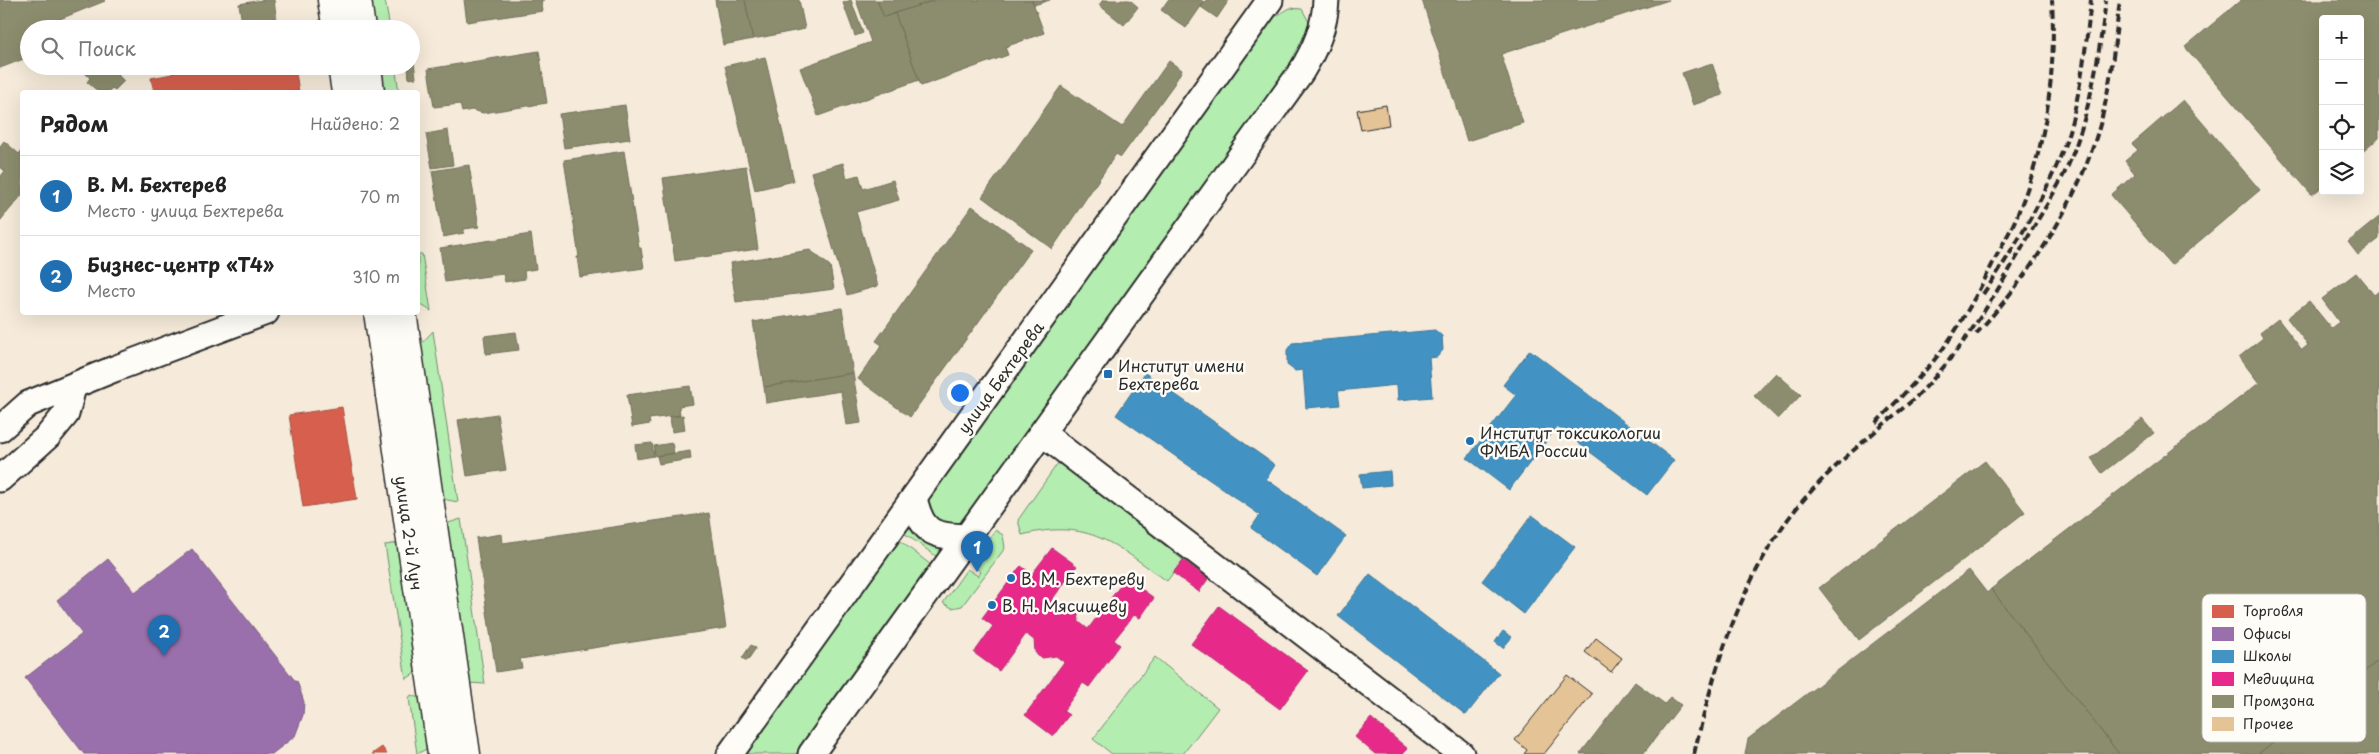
<!DOCTYPE html>
<html lang="ru">
<meta charset="utf-8">
<style>
:root{--surface:#fff;--page:#f2f2f2;--text:#222;--muted:#767676;--line:#e0e0e0;--accent:#1f6fb2}
body{margin:0;font-family:"Playpen Sans",sans-serif;background:var(--page);color:var(--text)}
.controls{position:absolute;right:15px;top:15px;display:grid;overflow:hidden;border-radius:5px;box-shadow:0 5px 20px #0002}
.controls button{width:45px;height:45px;display:grid;place-items:center;padding:0;border:0;border-bottom:1px solid var(--line);background:var(--surface);color:var(--text);font:25px sans-serif}
.you{position:absolute;left:959px;top:392px;width:18px;height:18px;margin:-12px;border:4px solid #fff;border-radius:50%;background:#1a73e8;box-shadow:0 0 0 8px #1a73e833}
.badge{display:grid;place-items:center;width:32px;height:32px;border-radius:50%;background:var(--accent);color:#fff;font-size:16px;font-weight:700}
.pin{position:absolute;translate:-50% -41px;filter:drop-shadow(0 1px 2px #0008)}
.pin::after{content:'';position:absolute;top:26px;width:18px;height:15px;background:inherit;clip-path:polygon(0 0,100% 0,50% 100%)}
.list{margin:0;padding:0;list-style:none}
h2{display:flex;justify-content:space-between;align-items:center;height:65px;margin:0;padding:0 20px;font-size:21px}
h2 small{font-size:16px;font-weight:400;color:var(--muted)}
.list li{display:grid;grid-template-columns:32px 1fr auto;gap:15px;align-items:center;box-sizing:border-box;height:80px;padding:0 20px;border-top:1px solid var(--line)}
.list b{display:block;font-size:19px;white-space:nowrap}
.list p{margin:0;font-size:16px;white-space:nowrap;color:var(--muted)}
.list em{font-size:16px;font-style:normal;color:var(--muted)}
.icon{flex:none;width:28px;height:28px;fill:none;stroke:currentColor;stroke-width:2;stroke-linecap:round;stroke-linejoin:round}
.map{position:relative;flex:none;width:2379px;height:754px;overflow:hidden}
.search{position:absolute;background:var(--surface);box-shadow:0 5px 20px #0002;left:20px;top:20px;width:400px;height:55px;display:flex;align-items:center;gap:12px;box-sizing:border-box;padding:0 18px;border-radius:28px;color:var(--muted);font-size:19px}
.panel{position:absolute;background:var(--surface);box-shadow:0 5px 20px #0002;left:20px;top:90px;width:400px;height:225px;border-radius:5px}
.map>svg:first-child{display:block}
</style>
<div class="map">
<svg width="2379" height="754" viewBox="0 0 2379 754">
<rect width="100%" height="100%" fill="#f6ebda"/>
<filter id="ink" filterUnits="userSpaceOnUse"><feTurbulence type="fractalNoise" baseFrequency=".02" numOctaves="2"/><feDisplacementMap in="SourceGraphic" scale="10" xChannelSelector="R" yChannelSelector="G"/><feConvolveMatrix kernelMatrix="1 2 1 2 8 2 1 2 1" color-interpolation-filters="sRGB"/></filter>
<g filter="url(#ink)">
<g fill="#b4edb0" stroke="#708c6e">
<polygon points="369,0 385,0 390,29 373,29"/>
<polygon points="1290,8 1302,9 1309,22 1305,39 1297,54 965,519 956,525 935,523 927,502 929,498 1271,19"/>
<polygon points="379,66 395,66 399,92 383,92 385,91 382,88"/>
<polygon points="418,254 422,254 431,311 418,303"/>
<polygon points="433,331 458,502 442,499 420,345"/>
<path d="M1060 460 1183 560 1167 581C1115 545 1090 518 1022 535L1018 520Z"/>
<polygon points="461,519 485,684 468,683 445,524"/>
<polygon points="912,523 945,546 937,557 904,533"/>
<polygon points="995,530 1003,535 1005,548 962,606 952,608 943,603 967,569 978,576 981,572 971,564"/>
<polygon points="899,540 931,565 796,754 746,754"/>
<polygon points="399,543 417,672 406,679 385,545"/>
<polygon points="1155,657 1218,708 1183,754 1112,754 1093,739"/>
<polygon points="411,695 421,699 428,748 417,754 409,698"/>
</g>
<g fill="#d6604d" stroke="#a35043">
<polygon points="171,66 295,66 299,92 154,92 151,78 172,74"/>
<polygon points="342,407 357,499 303,507 289,415"/>
<polygon points="382,747 387,754 372,754"/>
</g>
<polygon fill="#9970ab" stroke="#785b85" points="192,549 296,682 297,681 304,702 303,715 295,736 272,754 84,754 25,678 82,634 57,600 108,559 135,592"/>
<g fill="#4393c3" stroke="#3c7495">
<polygon points="1435,330 1442,336 1443,350 1437,357 1429,358 1432,397 1398,400 1397,385 1338,391 1340,405 1306,408 1303,370 1295,371 1287,365 1287,350 1292,343"/>
<polygon points="1530,350 1674,460 1647,495 1557,427 1509,490 1467,458 1516,395 1503,385"/>
<polygon points="1145,373 1275,465 1266,479 1346,536 1317,576 1251,528 1260,515 1116,415"/>
<polygon points="1390,471 1391,485 1362,488 1360,474"/>
<polygon points="1532,515 1575,547 1524,614 1482,581"/>
<polygon points="1370,574 1499,673 1466,715 1338,616"/>
<polygon points="1503,631 1512,637 1503,648 1495,642"/>
</g>
<g fill="#e7298a" stroke="#af2a6e">
<polygon points="1052,548 1077,566 1051,601 1060,608 1069,605 1078,610 1079,622 1088,629 1126,578 1154,598 1140,618 1134,615 1114,640 1120,645 1089,687 1083,683 1063,711 1069,715 1053,736 1025,715 1064,662 1056,656 1043,658 1038,656 1035,652 1034,640 1026,634 999,671 974,653 993,626 982,618 1019,568 1021,566 1032,574"/>
<polygon points="1183,560 1208,579 1199,592 1173,573"/>
<polygon points="1219,606 1308,671 1280,709 1191,644"/>
<polygon points="1371,718 1408,749 1403,754 1375,754 1355,737"/>
</g>
<g fill="#8c8c6e" stroke="#6f6f5a">
<polygon points="0,0 104,0 105,1 60,19 64,29 29,29 29,57 0,68"/>
<polygon points="262,0 274,0 278,29 243,29 239,4"/>
<polygon points="464,0 544,0 541,0 543,11 467,22"/>
<polygon points="715,0 745,0 753,39 723,45"/>
<polygon points="745,0 799,0 805,29 753,39"/>
<polygon points="851,0 863,33 855,36 843,3"/>
<polygon points="856,0 877,0 884,17 895,13 919,80 818,116 800,68 871,42"/>
<polygon points="877,0 936,0 884,17"/>
<polygon points="936,0 1032,0 1044,33 1005,47 1008,55 921,86 895,13"/>
<polygon points="1032,0 1050,0 1034,5"/>
<polygon points="1103,0 1130,0 1138,7 1124,25 1099,5"/>
<polygon points="1168,0 1201,0 1204,2 1186,28 1161,10"/>
<polygon points="1206,0 1229,0 1217,18 1201,7"/>
<polygon points="1422,0 1669,0 1501,54 1523,123 1467,141"/>
<polygon points="2241,0 2379,0 2379,138 2360,154 2360,19 2323,19 2323,186 2312,195 2185,47"/>
<polygon points="539,51 547,103 483,113 472,110 462,112 460,104 434,107 428,69"/>
<polygon points="765,57 794,181 755,190 725,66"/>
<polygon points="1169,61 1182,70 1174,84 1121,157 1116,154 1052,249 982,197 1061,86 1122,127"/>
<polygon points="411,62 414,62 416,78 409,79 408,66 411,66"/>
<polygon points="1712,63 1723,95 1693,105 1682,73"/>
<polygon points="89,66 95,66 99,70 102,66 126,66 118,75 124,81 115,90 112,88 108,92 99,92 87,82 90,78 84,72"/>
<polygon points="2183,100 2260,190 2171,265 2111,195 2135,174 2125,161 2138,150 2132,144"/>
<polygon points="625,105 630,139 564,148 559,114"/>
<polygon points="448,130 453,165 432,168 426,134"/>
<polygon points="4,141 19,154 22,150 22,195 0,221 0,177 5,171 0,167 0,146"/>
<polygon points="624,151 639,248 641,248 644,268 580,277 577,257 579,257 564,160"/>
<polygon points="843,163 847,178 859,175 863,189 893,180 899,200 856,212 878,286 847,295 811,172"/>
<polygon points="469,165 479,227 464,229 464,233 443,237 432,171"/>
<polygon points="746,166 758,249 675,261 663,178"/>
<polygon points="972,206 1031,249 910,417 858,379 882,345 876,341"/>
<polygon points="2379,217 2379,239 2358,255 2348,242"/>
<polygon points="531,234 536,269 524,271 525,279 505,282 503,274 445,282 440,248"/>
<polygon points="810,250 830,266 834,289 736,302 730,263"/>
<polygon points="2356,273 2374,295 2379,291 2379,660 2258,754 2119,754 1991,589 2259,383 2239,357 2263,338 2260,333 2278,319 2302,350 2308,345 2287,318 2309,301 2331,328 2339,322 2322,299"/>
<polygon points="842,308 853,373 764,387 753,322"/>
<polygon points="516,332 519,350 486,354 484,336"/>
<polygon points="853,373 861,423 846,425 841,391 766,403 764,387"/>
<polygon points="1776,373 1801,395 1778,419 1754,396"/>
<polygon points="690,386 693,404 679,406 680,415 649,419 650,424 632,427 627,395"/>
<polygon points="497,414 506,470 467,476 458,420"/>
<polygon points="683,415 685,430 672,432 670,417"/>
<polygon points="2142,419 2154,433 2102,473 2091,458"/>
<polygon points="652,443 654,456 637,459 635,445"/>
<polygon points="672,443 674,453 655,456 654,446"/>
<polygon points="690,451 691,459 659,464 657,456"/>
<polygon points="1985,461 2025,512 1859,640 1819,588"/>
<polygon points="709,513 726,628 520,659 522,668 496,672 476,538 502,534 503,543"/>
<polygon points="1969,570 1987,593 1991,589 2119,754 1745,754 1748,739"/>
<polygon points="751,645 756,648 747,661 742,658"/>
<polygon points="2379,660 2379,754 2258,754"/>
<polygon points="1635,682 1665,704 1670,697 1681,705 1643,754 1580,754"/>
</g>
<g fill="#e4c396" stroke="#2b2b2b">
<polygon points="1386,105 1389,125 1361,130 1357,110"/>
<polygon points="1596,638 1622,658 1611,672 1585,652"/>
<polygon points="1567,675 1592,694 1544,754 1524,754 1527,750 1515,740"/>
</g>
<g fill="none" stroke-linecap="round" stroke-linejoin="round">
<defs>
<g id="minor">
<polyline points="0,429 28,404 114,369 266,312"/>
<polyline points="1042,433 1461,754"/>
<polyline points="0,479 48,436 66,414 73,387"/>
<path d="M914 498C922 533 932 536 967 537"/>
<polyline points="730,754 1270,0"/>
<path d="M811 754 1301 72C1315 49 1325 27 1326 0"/>
</g>
<g id="major">
<polyline points="332,0 337,29"/>
<polyline points="357,0 361,29"/>
<polyline points="342,66 346,92"/>
<polyline points="367,66 370,92"/>
<polyline points="378,312 442,754"/>
<polyline points="402,312 466,754"/>
</g>
</defs>
<use href="#minor" stroke="#2b2b2b" stroke-width="29"/>
<use href="#major" stroke="#2b2b2b" stroke-width="31"/>
<use href="#minor" stroke="#fdfcf7" stroke-width="25"/>
<use href="#major" stroke="#fdfcf7" stroke-width="28"/>
<g stroke="#2b2b2b" stroke-width="4" stroke-dasharray="8 4" stroke-linecap="butt">
<path d="M1983 294C2011 254 2037 210 2057 165 2079 113 2085 55 2091 0"/>
<path d="M1976 334C2033 272 2083 195 2103 113 2112 76 2115 38 2120 0"/>
<path d="M1876 423C1894 404 1913 385 1930 365 1955 336 1974 300 1992 265 2001 246 2013 228 2020 208 2047 142 2056 71 2052 0"/>
<path d="M1694 754C1713 674 1735 598 1781 529 1809 488 1846 456 1883 425 1896 413 1911 403 1923 390 1968 343 2001 286 2032 230 2044 209 2057 189 2067 168 2090 115 2099 56 2106 0"/>
</g>
</g>
</g>
<g fill="#1f6fb2" stroke="#fdfcf7" stroke-width="2">
<rect x="1103" y="369" width="10" height="10" rx="2.5"/>
<circle cx="1470" cy="441" r="5"/>
<circle cx="1011" cy="578" r="5"/>
<circle cx="992" cy="605" r="5"/>
</g>
<g text-anchor="middle" dominant-baseline="central" stroke-width="5" stroke-linejoin="round" paint-order="stroke">
<g font-size="16" fill="#2b2b2b" stroke="#fdfcf7" text-anchor="start">
<text x="1118" y="365">Институт имени<tspan x="1118" dy="18">Бехтерева</tspan></text>
<text x="1480" y="432">Институт токсикологии<tspan x="1480" dy="18">ФМБА России</tspan></text>
<text x="1021" y="578">В. М. Бехтереву</text>
<text x="1002" y="605">В. Н. Мясищеву</text>
</g>
<g font-size="16" fill="#2b2b2b" stroke="#fdfcf7">
<text transform="translate(1000 377) rotate(-54)">улица Бехтерева</text>
<text transform="translate(410 533) rotate(82)">улица 2-й Луч</text>
</g>
</g>
<rect x="2202" y="594" width="164" height="148" rx="8" fill="#fdfcf7" stroke="#bebdba" stroke-width="1"/>
<rect x="2212" y="605" width="22" height="13" fill="#d6604d"/>
<rect x="2212" y="627" width="22" height="14" fill="#9970ab"/>
<rect x="2212" y="650" width="22" height="13" fill="#4393c3"/>
<rect x="2212" y="672" width="22" height="14" fill="#e7298a"/>
<rect x="2212" y="695" width="22" height="13" fill="#8c8c6e"/>
<rect x="2212" y="717" width="22" height="14" fill="#e4c396"/>
<g font-size="14" fill="#2b2b2b">
<text x="2243" y="616">Торговля</text>
<text x="2243" y="639">Офисы</text>
<text x="2243" y="661">Школы</text>
<text x="2243" y="684">Медицина</text>
<text x="2243" y="706">Промзона</text>
<text x="2243" y="729">Прочее</text>
</g>
</svg>
<div class="controls">
<button>+</button>
<button>−</button>
<button><svg class="icon" aria-label="locate" viewBox="0 0 24 24"><circle cx="12" cy="12" r="6"/><path d="M12 2v4M12 18v4M2 12h4M18 12h4"/></svg></button>
<button><svg class="icon" aria-label="layers" viewBox="0 0 24 24"><path d="M12 4l9 5-9 5-9-5zM3 14l9 5 9-5"/></svg></button>
</div>
<div class="you"></div>
<div class="pin badge" style="left:977px;top:572px">1</div>
<div class="pin badge" style="left:164px;top:656px">2</div>
<div class="search"><svg class="icon" aria-label="search" viewBox="0 0 24 24"><circle cx="10" cy="10" r="6"/><path d="M15 15l6 6"/></svg>Поиск</div>
<section class="panel">
<h2>Рядом<small>Найдено: 2</small></h2>
<ul class="list">
<li><span class="badge">1</span><div><b>В. М. Бехтерев</b><p>Место · улица Бехтерева</p></div><em>70 m</em></li>
<li><span class="badge">2</span><div><b>Бизнес-центр «Т4»</b><p>Место</p></div><em>310 m</em></li>
</ul>
</section>
</div>
